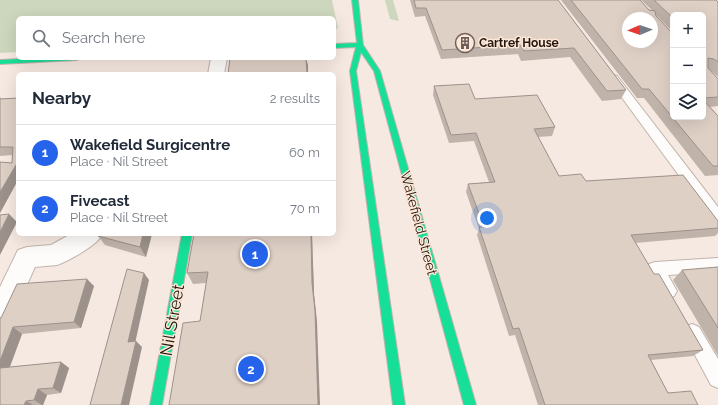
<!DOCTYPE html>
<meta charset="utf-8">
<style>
:root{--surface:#fff;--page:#f6f6f7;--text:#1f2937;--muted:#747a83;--line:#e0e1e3;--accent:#2563eb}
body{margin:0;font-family:Raleway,sans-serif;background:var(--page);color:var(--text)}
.controls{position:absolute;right:12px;top:12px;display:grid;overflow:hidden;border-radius:6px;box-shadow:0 4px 16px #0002}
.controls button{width:36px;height:36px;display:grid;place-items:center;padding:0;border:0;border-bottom:1px solid var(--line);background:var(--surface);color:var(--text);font:20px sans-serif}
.compass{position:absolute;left:622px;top:12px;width:36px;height:36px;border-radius:50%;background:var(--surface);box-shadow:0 4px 16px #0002;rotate:268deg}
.you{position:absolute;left:487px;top:218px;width:14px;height:14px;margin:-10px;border:3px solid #fff;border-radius:50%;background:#1a73e8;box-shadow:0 0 0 6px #1a73e833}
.badge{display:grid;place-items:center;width:26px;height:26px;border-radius:50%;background:var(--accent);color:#fff;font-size:13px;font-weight:700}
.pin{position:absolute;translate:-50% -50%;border:2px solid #fff;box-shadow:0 1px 4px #0006}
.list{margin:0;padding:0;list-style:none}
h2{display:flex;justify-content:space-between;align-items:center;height:52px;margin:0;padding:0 16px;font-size:17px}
h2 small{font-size:13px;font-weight:400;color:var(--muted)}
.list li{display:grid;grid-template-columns:26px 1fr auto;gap:12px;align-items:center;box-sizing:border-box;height:56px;padding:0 16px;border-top:1px solid var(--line)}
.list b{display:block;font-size:15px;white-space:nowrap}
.list p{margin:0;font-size:13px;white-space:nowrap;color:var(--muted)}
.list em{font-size:13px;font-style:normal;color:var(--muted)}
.icon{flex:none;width:22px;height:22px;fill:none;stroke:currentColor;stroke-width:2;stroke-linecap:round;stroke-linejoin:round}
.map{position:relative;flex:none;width:718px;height:405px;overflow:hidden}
.search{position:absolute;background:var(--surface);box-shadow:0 4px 16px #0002;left:16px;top:16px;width:320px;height:44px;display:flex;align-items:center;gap:10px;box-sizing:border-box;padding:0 14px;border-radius:6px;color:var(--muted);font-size:15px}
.panel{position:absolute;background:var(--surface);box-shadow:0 4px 16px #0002;left:16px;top:72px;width:320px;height:164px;border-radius:6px}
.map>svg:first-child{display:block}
</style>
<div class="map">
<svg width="718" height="405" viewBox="0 0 718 405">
<rect width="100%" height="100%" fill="#f6e9e1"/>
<g fill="#cdd7bd">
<polygon points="0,0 332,0 338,28 334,31 334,18 18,18 18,52 0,53"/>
<polygon points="385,0 393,0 399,21 390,19"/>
</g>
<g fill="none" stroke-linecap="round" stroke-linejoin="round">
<defs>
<g id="lane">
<polygon points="613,75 617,76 718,207 718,224 713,222 609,80 607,78"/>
<polygon points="718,258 718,272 668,275 677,291 674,296 668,299 662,296 647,269 649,264 655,262"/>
<polygon points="692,324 699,327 718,359 718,388 711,385 683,333 685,327"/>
</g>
<g id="street">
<polygon points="211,58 227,58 224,74 208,74"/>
<path d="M71 234H103C97 245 69 261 57 265 50 266 42 266 35 267L9 324 0 327V287L18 250 27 247 51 245Z"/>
</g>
<g id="fast">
<polygon points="352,0 358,0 363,45 380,71 476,405 464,405 374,71 361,52 356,71 405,405 393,405 350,71 356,47 334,48 334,44 357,43"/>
<polygon points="39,58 80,58 77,60 0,64 0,60"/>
<polygon points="182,234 192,234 162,405 150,405"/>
</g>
</defs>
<use href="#lane" stroke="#c0b4ad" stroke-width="2"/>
<use href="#street" stroke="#c0b4ad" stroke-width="2"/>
<use href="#fast" stroke="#c0b4ad" stroke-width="2"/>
<use href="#lane" fill="#fefcfa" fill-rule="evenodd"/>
<use href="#street" fill="#fefcfa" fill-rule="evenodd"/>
<use href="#fast" fill="#16e098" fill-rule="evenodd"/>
</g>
<g fill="#c0b3aa" fill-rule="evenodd">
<polygon points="410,0 558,0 626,90 621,99 602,101 570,57 521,61 518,54 441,59 425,16 415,17"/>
<path d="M561 0H640L649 10H652L641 0H716L718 2V77L708 68 718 79V106L710 107 718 116V175L705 176 644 98H637ZM655 14 673 32V15H703V117L656 16Z"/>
<polygon points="434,86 475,99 555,127 552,136 538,137 559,176 586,181 718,221 718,233 715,236 635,243 654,274 703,350 693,356 651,360 668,393 698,405 538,405 515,335 509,336 477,235 479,229 466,192 468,184 489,182 474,141 449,143 433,95"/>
<polygon points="0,97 2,99 18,98 18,180 0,213 12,163 12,155 0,156"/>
<polygon points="152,234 146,257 105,245 98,236"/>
<polygon points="194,234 312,234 314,294 317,322 200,321 206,283 193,284 187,273"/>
<polygon points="718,267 718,356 673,280 682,270"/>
<polygon points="94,286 81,328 22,334 10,367 61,362 69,368 61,393 47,395 43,405 0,405 0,318"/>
</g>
<g fill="#9c928b">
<polygon points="306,58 308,65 308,74 307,74"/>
<polygon points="16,165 18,168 18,180 0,213 0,192"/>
<polygon points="9,214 17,222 0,255 0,232"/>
<polygon points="143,234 152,234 146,257 140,247"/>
<polygon points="311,234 312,234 314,294 317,322 320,405 318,405 312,283"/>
<polygon points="144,273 149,280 134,348 128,342"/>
<polygon points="87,279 94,286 81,328 74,322"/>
<polygon points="13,327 22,334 7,374 0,370 0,361"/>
<polygon points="136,341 142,347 129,405 121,405"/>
<polygon points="61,362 69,368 61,393 53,388"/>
<polygon points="38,389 47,395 43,405 42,405 34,400"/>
<polygon points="26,401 33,405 24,405"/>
</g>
<g fill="#dfd0c6" stroke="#9c928b" fill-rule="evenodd">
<polygon points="414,0 558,0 626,90 607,91 574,48 524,51 520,45 442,50 426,8 416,8"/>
<path d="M571 0H640L649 10 655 11 656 16 673 34V117H703V100L718 116V166H713L649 89H642ZM628 18H652V42H628Z"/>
<polygon points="654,0 716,0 718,2 718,62 714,59 708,58 708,68 718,79 718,97 703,98 703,15 673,15 673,18"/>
<polygon points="230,58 306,58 307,74 228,74"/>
<polygon points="469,84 475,99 537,95 555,127 534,129 559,176 581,174 586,181 683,175 718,221 718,228 631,235 654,274 659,274 703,350 648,355 668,393 691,391 698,405 545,405 519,328 513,329 479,227 484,227 468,184 495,182 476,133 451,135 434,86"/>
<polygon points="18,98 18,164 16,165 0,192 0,162 12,163 13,147 0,147 0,99"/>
<polygon points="9,214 0,232 0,215"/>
<polygon points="98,234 143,234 140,247 98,236"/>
<polygon points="194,234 311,234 312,283 315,311 318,405 169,405 183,323 200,321 208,272 187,273"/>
<polygon points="718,267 718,328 682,270"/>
<polygon points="127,269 144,273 128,342 136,341 121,405 90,405"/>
<polygon points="87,279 74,322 13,327 0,361 0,318 1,318 17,284"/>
<polygon points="61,362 53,388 38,389 34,400 26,401 24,405 0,405 0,368"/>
</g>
<defs>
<symbol id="building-ring" viewBox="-11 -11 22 22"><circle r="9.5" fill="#ffe7d8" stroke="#6c615a" stroke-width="1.5"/><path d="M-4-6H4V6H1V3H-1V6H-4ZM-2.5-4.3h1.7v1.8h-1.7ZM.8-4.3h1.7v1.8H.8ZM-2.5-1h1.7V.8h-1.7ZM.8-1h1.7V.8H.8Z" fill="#6c615a"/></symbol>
</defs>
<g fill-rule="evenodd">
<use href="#building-ring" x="454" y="32" width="22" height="22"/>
</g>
<g text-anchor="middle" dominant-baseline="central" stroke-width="3" stroke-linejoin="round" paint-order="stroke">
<g font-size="12" font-weight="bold" fill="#221811" stroke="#ffe7d8" text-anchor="start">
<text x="479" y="43">Cartref House</text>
</g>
<g font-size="14" fill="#221811" stroke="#ffe7d8">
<text transform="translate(419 223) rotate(75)">Wakefield Street</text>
</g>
<g font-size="17" fill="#221811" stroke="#ffe7d8">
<text transform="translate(172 320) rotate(-80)">Nil Street</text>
</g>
</g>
</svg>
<div class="controls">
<button>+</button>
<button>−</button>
<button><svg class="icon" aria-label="layers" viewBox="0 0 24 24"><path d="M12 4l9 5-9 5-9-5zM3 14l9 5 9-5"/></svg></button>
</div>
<svg class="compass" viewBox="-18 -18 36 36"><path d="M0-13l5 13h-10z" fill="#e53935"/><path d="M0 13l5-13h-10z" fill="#747a83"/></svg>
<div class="you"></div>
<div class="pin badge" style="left:255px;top:254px">1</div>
<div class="pin badge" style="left:251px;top:369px">2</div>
<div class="search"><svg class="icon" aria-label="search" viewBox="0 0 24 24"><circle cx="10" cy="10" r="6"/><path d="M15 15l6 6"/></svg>Search here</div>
<section class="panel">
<h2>Nearby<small>2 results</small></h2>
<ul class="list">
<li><span class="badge">1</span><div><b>Wakefield Surgicentre</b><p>Place · Nil Street</p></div><em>60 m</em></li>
<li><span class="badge">2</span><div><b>Fivecast</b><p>Place · Nil Street</p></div><em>70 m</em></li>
</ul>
</section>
</div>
